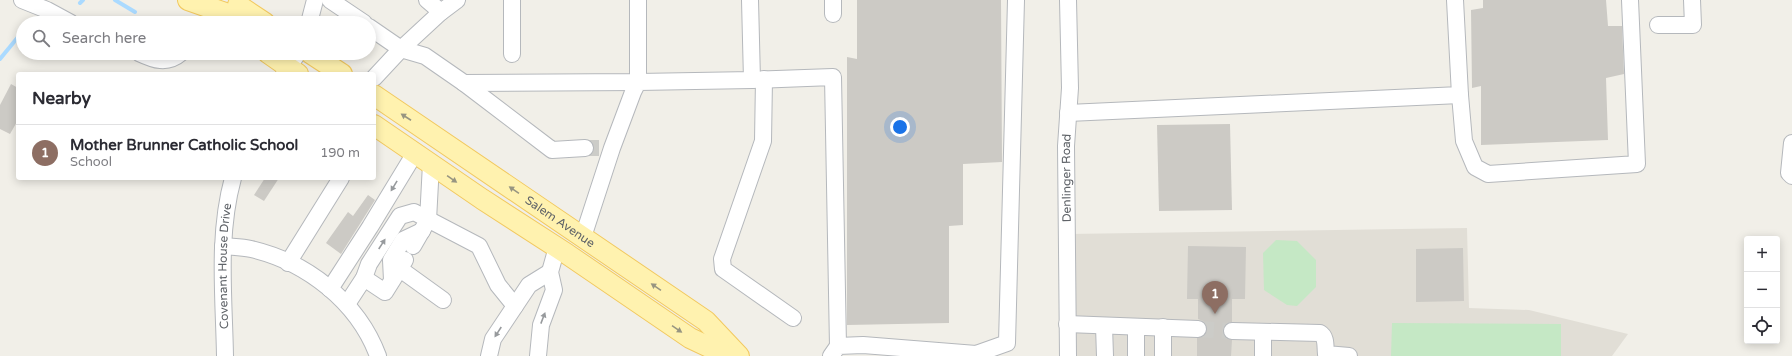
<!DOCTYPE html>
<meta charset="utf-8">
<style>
:root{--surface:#fff;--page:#f7f7f7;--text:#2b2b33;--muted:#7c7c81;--line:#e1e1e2;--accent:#ea4335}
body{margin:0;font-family:"Varela Round",sans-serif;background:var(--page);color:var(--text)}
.controls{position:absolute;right:12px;bottom:12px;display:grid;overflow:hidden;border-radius:4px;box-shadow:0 2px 10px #0003}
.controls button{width:36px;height:36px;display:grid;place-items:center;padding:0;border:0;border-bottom:1px solid var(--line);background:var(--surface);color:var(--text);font:20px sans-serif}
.you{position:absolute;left:900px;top:127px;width:14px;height:14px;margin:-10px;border:3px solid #fff;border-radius:50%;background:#1a73e8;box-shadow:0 0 0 6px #1a73e833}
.badge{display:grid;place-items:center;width:26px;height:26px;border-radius:50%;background:var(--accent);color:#fff;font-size:13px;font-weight:700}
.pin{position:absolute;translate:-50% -33px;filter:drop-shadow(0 1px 2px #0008)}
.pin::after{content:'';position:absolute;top:21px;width:14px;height:12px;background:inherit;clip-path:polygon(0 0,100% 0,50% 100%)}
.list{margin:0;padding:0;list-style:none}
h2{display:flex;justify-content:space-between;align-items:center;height:52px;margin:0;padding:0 16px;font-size:17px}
h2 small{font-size:13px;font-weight:400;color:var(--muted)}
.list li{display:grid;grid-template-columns:26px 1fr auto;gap:12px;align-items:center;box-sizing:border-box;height:56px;padding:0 16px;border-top:1px solid var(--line)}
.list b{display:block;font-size:15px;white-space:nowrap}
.list p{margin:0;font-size:13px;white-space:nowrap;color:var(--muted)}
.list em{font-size:13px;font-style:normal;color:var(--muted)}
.icon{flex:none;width:22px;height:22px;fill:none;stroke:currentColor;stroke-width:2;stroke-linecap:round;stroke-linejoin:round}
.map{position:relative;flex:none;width:1792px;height:356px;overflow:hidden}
.search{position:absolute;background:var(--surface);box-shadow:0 2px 10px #0003;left:16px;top:16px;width:360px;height:44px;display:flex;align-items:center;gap:10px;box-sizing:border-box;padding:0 14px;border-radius:22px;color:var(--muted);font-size:15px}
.panel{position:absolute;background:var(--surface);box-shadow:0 2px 10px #0003;left:16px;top:72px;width:360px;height:108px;border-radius:4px}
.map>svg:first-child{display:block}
</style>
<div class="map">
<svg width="1792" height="356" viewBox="0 0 1792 356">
<rect width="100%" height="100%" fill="#f1efe8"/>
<polygon fill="#e1ded6" points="1467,228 1469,308 1529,310 1628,334 1612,356 1068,356 1068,234"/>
<g fill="#c5e8c5">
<polygon points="1276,240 1297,241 1316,260 1316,287 1297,306 1287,305 1264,290 1263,253"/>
<polygon points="1392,323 1561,324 1561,356 1391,356"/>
</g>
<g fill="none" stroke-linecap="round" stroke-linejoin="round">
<g stroke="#aadaff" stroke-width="4">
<polyline points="115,0 135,12"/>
<polyline points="80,3 83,0"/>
<polyline points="0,59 23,31"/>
</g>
</g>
<g fill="#cccac5">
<polygon points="857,0 1001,0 1002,162 963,164 963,225 949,226 949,323 847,325 847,57 857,59"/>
<polygon points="1483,0 1606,0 1608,26 1622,26 1624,74 1606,78 1608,140 1481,145 1481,86 1472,88 1471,10 1483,8"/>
<polygon points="11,84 18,88 18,120 10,134 0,129 0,105"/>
<polygon points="1230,124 1232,210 1159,211 1157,125"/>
<polygon points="265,178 279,178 264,201 254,195"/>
<polygon points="368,195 375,200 341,254 326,243 348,212 353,216"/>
<polygon points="1188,246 1246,247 1245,299 1232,299 1232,322 1227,323 1223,330 1224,336 1232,340 1231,356 1197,356 1197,338 1206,334 1207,329 1203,321 1198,319 1198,299 1187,299"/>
<polygon points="1463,248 1464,301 1416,302 1416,249"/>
</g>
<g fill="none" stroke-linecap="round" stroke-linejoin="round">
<g stroke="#ccccc8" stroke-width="16" stroke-dasharray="16 8" stroke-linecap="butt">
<polyline points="585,148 599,148"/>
<polyline points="1198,329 1232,331"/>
</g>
<defs>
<g id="minor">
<polyline points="22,0 47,10 71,23"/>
<polyline points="330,0 364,23"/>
<polyline points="512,0 512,54"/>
<polyline points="833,0 833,14"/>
<polyline points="441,12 457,0"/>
<polyline points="309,23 315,0"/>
<polyline points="1658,25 1693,25 1692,0"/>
<polyline points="369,27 401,49 441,12 427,0"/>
<path d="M139 53C154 60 167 65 181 53"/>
<polyline points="284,74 298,53"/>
<polyline points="374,78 401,49 425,56 464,83 552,150 585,148"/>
<polyline points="764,79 763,141 722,259 723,269 793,318"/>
<polyline points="752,80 833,77 838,346"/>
<polyline points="464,83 638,82 638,0"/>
<polyline points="1460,95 1464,141 1475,167 1488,174 1637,164 1630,0"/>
<polyline points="1068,113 1460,95 1455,0"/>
<polyline points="1792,143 1789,173 1792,176"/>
<polyline points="583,237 612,148 633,92 638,82 752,80 750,0"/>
<path d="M223 246C232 247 242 247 251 249 307 262 358 302 378 356"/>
<polyline points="413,246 428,220 431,164"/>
<polyline points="288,263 341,178"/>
<polyline points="400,269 443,300"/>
<polyline points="364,278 385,292 405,260"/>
<polyline points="392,280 391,260 403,240 422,231"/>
<polyline points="330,289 370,227 415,153"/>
<polyline points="347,304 364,278 369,264 400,216 414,212 479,246 498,285 515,306"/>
<polyline points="1067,324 1198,329"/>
<polyline points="1104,326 1105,356"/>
<path d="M1232 331 1320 333C1327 337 1325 347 1326 354L1349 356"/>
<path id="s1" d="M225 356C224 297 217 236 233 178"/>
<polyline points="489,356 493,339 529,285 550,272"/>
<polyline points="538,356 541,325 554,290 550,272 557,247"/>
<polyline points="831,356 838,346 863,345 976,354 1007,343 1016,0"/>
<path id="s2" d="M1068 356 1066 146 1070 88 1068 0"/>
<polyline points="1136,356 1136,327"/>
<polyline points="1163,356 1163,327"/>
<polyline points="1263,356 1263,332"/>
</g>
<g id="major">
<polyline points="188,0 228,14 247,23"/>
<polyline points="238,5 265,23"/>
<polyline points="268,53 298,74"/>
<polyline points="310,53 342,74"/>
<path id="s3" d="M374 95 706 321 739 356"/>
<polyline points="374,125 482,199 567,254 690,338 728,356"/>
</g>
</defs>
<use href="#minor" stroke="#b5b8bc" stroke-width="18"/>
<use href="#major" stroke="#f2c960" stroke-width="22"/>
<use href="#minor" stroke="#fff" stroke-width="16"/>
<use href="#major" stroke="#fff2af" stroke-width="20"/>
</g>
<defs><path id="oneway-solid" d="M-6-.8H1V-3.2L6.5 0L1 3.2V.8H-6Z"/></defs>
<g fill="#979581">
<use href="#oneway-solid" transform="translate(406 117) rotate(-147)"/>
<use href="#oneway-solid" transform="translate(452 179) rotate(35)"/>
<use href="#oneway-solid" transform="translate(514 190) rotate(-146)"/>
<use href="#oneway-solid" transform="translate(656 287) rotate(-146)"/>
<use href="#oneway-solid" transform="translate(677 329) rotate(34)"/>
</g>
<g fill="#979a9d">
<use href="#oneway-solid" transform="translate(394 186) rotate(121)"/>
<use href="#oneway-solid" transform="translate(382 244) rotate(-57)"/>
<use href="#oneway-solid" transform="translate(543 318) rotate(-69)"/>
<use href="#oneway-solid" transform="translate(498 332) rotate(123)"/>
</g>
<g text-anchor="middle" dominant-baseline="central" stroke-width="4" stroke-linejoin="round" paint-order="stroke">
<g font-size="12" fill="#5f6368" stroke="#fff">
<text stroke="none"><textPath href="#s2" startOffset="178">Denlinger Road</textPath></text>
<text stroke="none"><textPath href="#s3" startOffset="225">Salem Avenue</textPath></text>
<text stroke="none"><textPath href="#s1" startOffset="90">Covenant House Drive</textPath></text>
</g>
</g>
</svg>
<div class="controls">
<button>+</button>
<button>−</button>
<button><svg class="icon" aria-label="locate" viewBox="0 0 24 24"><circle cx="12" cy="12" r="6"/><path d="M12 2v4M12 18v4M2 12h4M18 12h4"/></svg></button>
</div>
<div class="you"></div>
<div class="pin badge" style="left:1215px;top:314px;background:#8d6e63">1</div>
<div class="search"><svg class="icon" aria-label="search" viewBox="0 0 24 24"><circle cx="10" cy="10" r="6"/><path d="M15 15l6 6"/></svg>Search here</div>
<section class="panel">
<h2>Nearby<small></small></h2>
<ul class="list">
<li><span class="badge" style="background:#8d6e63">1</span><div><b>Mother Brunner Catholic School</b><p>School</p></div><em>190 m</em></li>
</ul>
</section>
</div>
